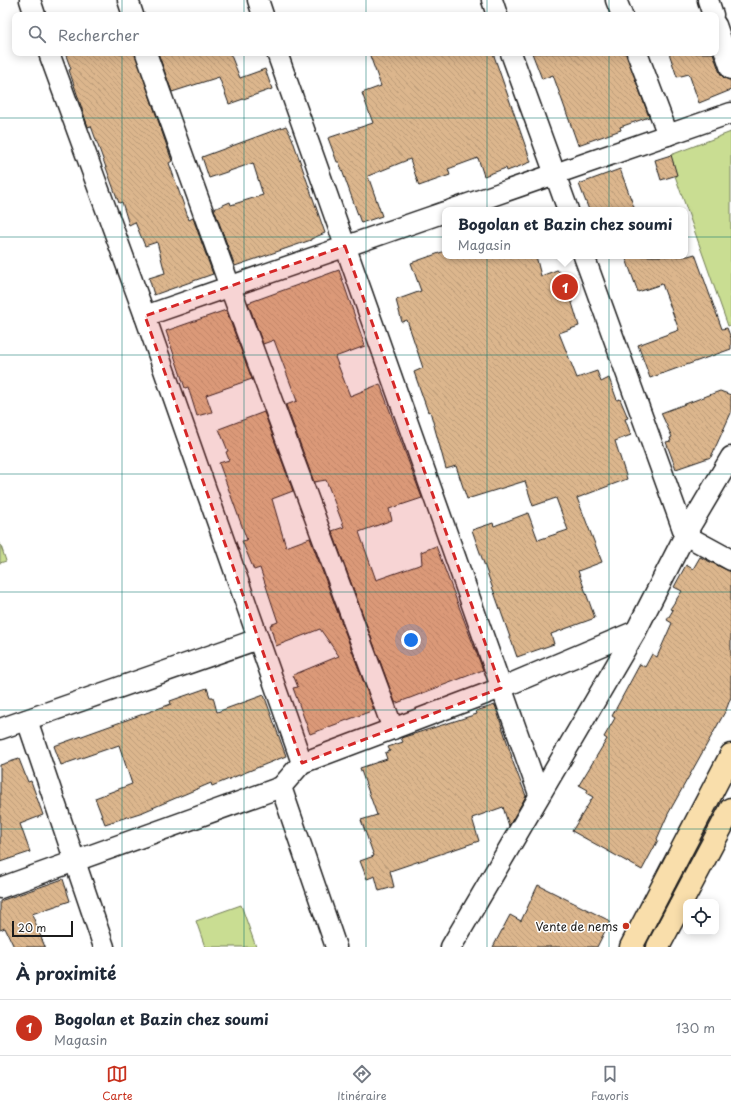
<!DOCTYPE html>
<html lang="fr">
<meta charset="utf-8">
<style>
:root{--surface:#fff;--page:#f2f2f3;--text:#1f2937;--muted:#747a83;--line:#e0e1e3;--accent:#c8321e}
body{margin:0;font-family:"Playpen Sans",sans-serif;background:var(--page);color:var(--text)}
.controls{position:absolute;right:12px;bottom:12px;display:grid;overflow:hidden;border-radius:8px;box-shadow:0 2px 10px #0003}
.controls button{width:36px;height:36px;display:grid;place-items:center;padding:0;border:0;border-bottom:1px solid var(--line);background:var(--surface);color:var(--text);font:20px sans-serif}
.scale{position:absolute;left:12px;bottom:10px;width:61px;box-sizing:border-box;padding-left:4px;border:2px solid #1c1c1c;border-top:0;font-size:11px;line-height:14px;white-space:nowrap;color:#1c1c1c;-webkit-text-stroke:3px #fff;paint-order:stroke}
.you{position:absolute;left:411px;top:640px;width:14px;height:14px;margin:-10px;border:3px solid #fff;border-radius:50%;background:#1a73e8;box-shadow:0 0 0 6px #1a73e833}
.badge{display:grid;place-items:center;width:26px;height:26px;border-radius:50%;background:var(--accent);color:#fff;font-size:13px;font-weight:700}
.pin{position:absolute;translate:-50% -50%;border:2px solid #fff;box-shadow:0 1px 4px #0006}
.popup{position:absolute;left:442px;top:207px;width:246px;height:52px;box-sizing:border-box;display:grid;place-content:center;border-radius:8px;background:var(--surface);filter:drop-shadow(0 1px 3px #0005);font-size:13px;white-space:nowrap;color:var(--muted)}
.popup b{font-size:15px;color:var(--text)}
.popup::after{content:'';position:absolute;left:50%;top:100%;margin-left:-8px;border:8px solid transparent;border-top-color:var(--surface)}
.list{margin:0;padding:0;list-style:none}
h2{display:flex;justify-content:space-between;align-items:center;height:52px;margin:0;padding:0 16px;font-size:17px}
h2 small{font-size:13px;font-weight:400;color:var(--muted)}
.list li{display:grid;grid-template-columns:26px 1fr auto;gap:12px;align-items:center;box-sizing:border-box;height:56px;padding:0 16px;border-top:1px solid var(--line)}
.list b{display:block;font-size:15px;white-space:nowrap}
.list p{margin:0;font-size:13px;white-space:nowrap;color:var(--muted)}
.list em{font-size:13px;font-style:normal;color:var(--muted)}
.icon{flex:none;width:22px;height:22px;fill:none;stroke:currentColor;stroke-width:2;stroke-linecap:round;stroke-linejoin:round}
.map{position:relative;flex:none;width:731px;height:947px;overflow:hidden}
.search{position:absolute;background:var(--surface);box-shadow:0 2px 10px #0003;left:12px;right:12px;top:12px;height:44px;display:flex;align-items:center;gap:10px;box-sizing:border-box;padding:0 14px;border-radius:8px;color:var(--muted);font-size:15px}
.sheet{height:108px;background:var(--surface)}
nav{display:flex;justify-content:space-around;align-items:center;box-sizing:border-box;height:56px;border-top:1px solid var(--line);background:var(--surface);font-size:11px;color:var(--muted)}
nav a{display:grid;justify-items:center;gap:2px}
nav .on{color:var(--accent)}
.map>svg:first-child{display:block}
</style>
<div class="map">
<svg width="731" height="947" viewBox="0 0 731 947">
<defs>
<pattern id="building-back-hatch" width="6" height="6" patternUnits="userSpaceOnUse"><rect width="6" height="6" fill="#dcb68d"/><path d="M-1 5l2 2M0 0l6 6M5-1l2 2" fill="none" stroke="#bc9c79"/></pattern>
</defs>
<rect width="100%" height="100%" fill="#fff"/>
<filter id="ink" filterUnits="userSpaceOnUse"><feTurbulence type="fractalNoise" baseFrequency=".025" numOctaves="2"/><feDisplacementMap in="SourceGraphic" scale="8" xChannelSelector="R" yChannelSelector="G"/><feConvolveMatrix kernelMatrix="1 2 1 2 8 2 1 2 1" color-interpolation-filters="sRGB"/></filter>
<g filter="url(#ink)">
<g fill="#c9dd92" stroke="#727c57">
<polygon points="731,132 731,325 728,326 668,156"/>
<polygon points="0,543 6,561 0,563"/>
<polygon points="241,905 256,947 205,947 196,921"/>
</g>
<g fill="url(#building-back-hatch)" stroke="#1c1c1c">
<polygon points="65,53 135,53 172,161 169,163 189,220 193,218 213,274 154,295 149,278 165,273 157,242 145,246 135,222 129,225 122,202 119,203 113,187 91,126 88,127 69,70 71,69"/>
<polygon points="158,53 230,53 240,78 265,69 272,89 229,104 219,77 172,92"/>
<polygon points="369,53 493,53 531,162 507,171 506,168 484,176 478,158 448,169 450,175 419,186 410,159 368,176 382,216 361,223 339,162 337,162 328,138 373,123 362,93 381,86"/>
<polygon points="532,53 626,53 649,117 620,127 621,130 578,145 553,75 542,79"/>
<polygon points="669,53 713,53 720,73 724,78 731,80 731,90 699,103 689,74 677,77"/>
<polygon points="286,126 292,138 325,233 311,239 311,240 235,266 214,209 230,202 231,205 263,195 253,163 209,178 202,157"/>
<polygon points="671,155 677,175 661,180 655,160"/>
<polygon points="620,169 635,210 589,210 579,184"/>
<polygon points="445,251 445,256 536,256 541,276 557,270 564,276 579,326 559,333 577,378 597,371 601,382 609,378 617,400 620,399 628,418 625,419 631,435 615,441 627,479 577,498 602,562 578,571 595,618 551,634 554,644 517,657 472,530 493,523 494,526 528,513 538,540 568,530 556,498 533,506 525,481 467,499 456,466 446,469 430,411 428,412 414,372 423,368 407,320 402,322 396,300 421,291 411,263"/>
<polygon points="695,254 722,329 727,328 731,338 731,349 650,378 638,345 679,330 662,284 638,292 625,256 688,256"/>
<polygon points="339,270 365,346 335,357 350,396 380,384 422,498 389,509 392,520 359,532 376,580 422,564 421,552 436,546 483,670 397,703 395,702 332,531 344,527 326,480 314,482 286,405 297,401 274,340 263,344 248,303"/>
<polygon points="226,310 252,379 206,395 212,412 197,416 188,387 185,388 166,331"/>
<polygon points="720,391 731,395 731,413 711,457 676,469 666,442 671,441 670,438 672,437 661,413"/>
<polygon points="264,412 293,491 272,499 286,547 310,538 374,710 310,734 293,688 298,687 293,675 339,656 320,629 276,646 270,625 278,622 260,568 254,570 242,541 247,540 219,463 229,460 226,452 228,451 219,429"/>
<polygon points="700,557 731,572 731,697 726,710 668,814 657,839 658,840 642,870 572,831 593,797 586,793 588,790 579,785 607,739 604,737 615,718 612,716 640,664 645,667 652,654 657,657 672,623 667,620 673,610 670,609 682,591 674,587 686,565 693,569"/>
<polygon points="207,688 210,697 213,697 217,712 264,695 286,756 212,786 211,783 143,812 105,824 95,798 132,784 119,745 61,765 54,746 171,704 170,701"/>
<polygon points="495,705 512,757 511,757 526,796 509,826 503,807 472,818 479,841 390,871 394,887 379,891 375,876 367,879 360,861 374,856 361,820 377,815 360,768 387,759 385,753 390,751 388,747 403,742 401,738 477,714 476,711"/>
<polygon points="19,759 28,782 31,781 43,815 20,824 30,852 0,862 0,765"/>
<polygon points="63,879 70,901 32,914 45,947 14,947 5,928 0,930 0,901"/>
<polygon points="538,885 610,921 597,947 493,947 510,915 521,921"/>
</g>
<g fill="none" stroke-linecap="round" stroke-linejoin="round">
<defs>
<g id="street">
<polyline points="30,0 35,15"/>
<polyline points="128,0 133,15"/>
<polyline points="258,0 263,15"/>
<polyline points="492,0 497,15"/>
<polyline points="616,0 622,15"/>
<polyline points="708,0 713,15"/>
<polyline points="716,25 731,69"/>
<polyline points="49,53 145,316 302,763"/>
<polyline points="146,53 230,287 393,729"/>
<polyline points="277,53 539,794"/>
<polyline points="511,53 568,210"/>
<polyline points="637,53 668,135"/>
<polyline points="451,210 731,113"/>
<polyline points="584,256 685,535 731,560"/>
<polyline points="145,316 445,212"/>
<polyline points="27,720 104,947"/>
<polyline points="0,729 258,639"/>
<polyline points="281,787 336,947"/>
<polyline points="0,888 281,787 302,763 501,688 636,631"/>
<polyline points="451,947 636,631 685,535 731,457"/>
</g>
<g id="primary">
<polyline points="631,947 731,755"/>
<polyline points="658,947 731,809"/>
</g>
</defs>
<use href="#street" stroke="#1c1c1c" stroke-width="23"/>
<use href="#primary" stroke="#1c1c1c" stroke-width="25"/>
<use href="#street" stroke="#fff" stroke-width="20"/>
<use href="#primary" stroke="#f9deab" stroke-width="22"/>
</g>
</g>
<path fill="#d62828" fill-opacity="0.2" stroke="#d62828" stroke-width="3" stroke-dasharray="8 5" stroke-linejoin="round" d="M345 246 501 688 302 763 145 316Z"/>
<path fill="none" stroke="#0f766e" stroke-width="1" stroke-opacity="0.55" d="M122 0V15M244 0V15M366 0V15M487 0V15M609 0V15M122 53V947M244 53V947M366 53V947M487 53V947M609 53V947M0 118H731M0 237H731M0 355H731M0 474H731M0 592H731M0 710H731M0 829H731"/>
<circle fill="#c8321e" stroke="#fff" stroke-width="1.5" cx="626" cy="926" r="4"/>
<g text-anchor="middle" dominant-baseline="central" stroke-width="3" stroke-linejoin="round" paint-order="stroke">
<g font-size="12" fill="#1c1c1c" stroke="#fff" text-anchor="end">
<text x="618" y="926">Vente de nems</text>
</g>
</g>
</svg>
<div class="controls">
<button><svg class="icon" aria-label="locate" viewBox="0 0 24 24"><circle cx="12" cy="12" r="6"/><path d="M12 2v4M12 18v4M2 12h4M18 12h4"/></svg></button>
</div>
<div class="scale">20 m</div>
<div class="you"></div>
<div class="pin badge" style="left:565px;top:287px">1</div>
<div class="popup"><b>Bogolan et Bazin chez soumi</b>Magasin</div>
<div class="search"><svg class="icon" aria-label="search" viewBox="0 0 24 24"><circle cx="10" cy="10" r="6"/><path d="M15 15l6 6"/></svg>Rechercher</div>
</div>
<section class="sheet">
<h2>À proximité<small></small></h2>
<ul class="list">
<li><span class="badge">1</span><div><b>Bogolan et Bazin chez soumi</b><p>Magasin</p></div><em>130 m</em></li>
</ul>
</section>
<nav>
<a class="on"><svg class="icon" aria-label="map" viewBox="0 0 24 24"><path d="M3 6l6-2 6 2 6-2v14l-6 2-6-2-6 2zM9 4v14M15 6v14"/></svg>Carte</a>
<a><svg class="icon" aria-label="directions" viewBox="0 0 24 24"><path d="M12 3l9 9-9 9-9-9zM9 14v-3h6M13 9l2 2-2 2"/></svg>Itinéraire</a>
<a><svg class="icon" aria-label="saved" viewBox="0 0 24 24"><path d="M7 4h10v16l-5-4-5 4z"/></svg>Favoris</a>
</nav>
